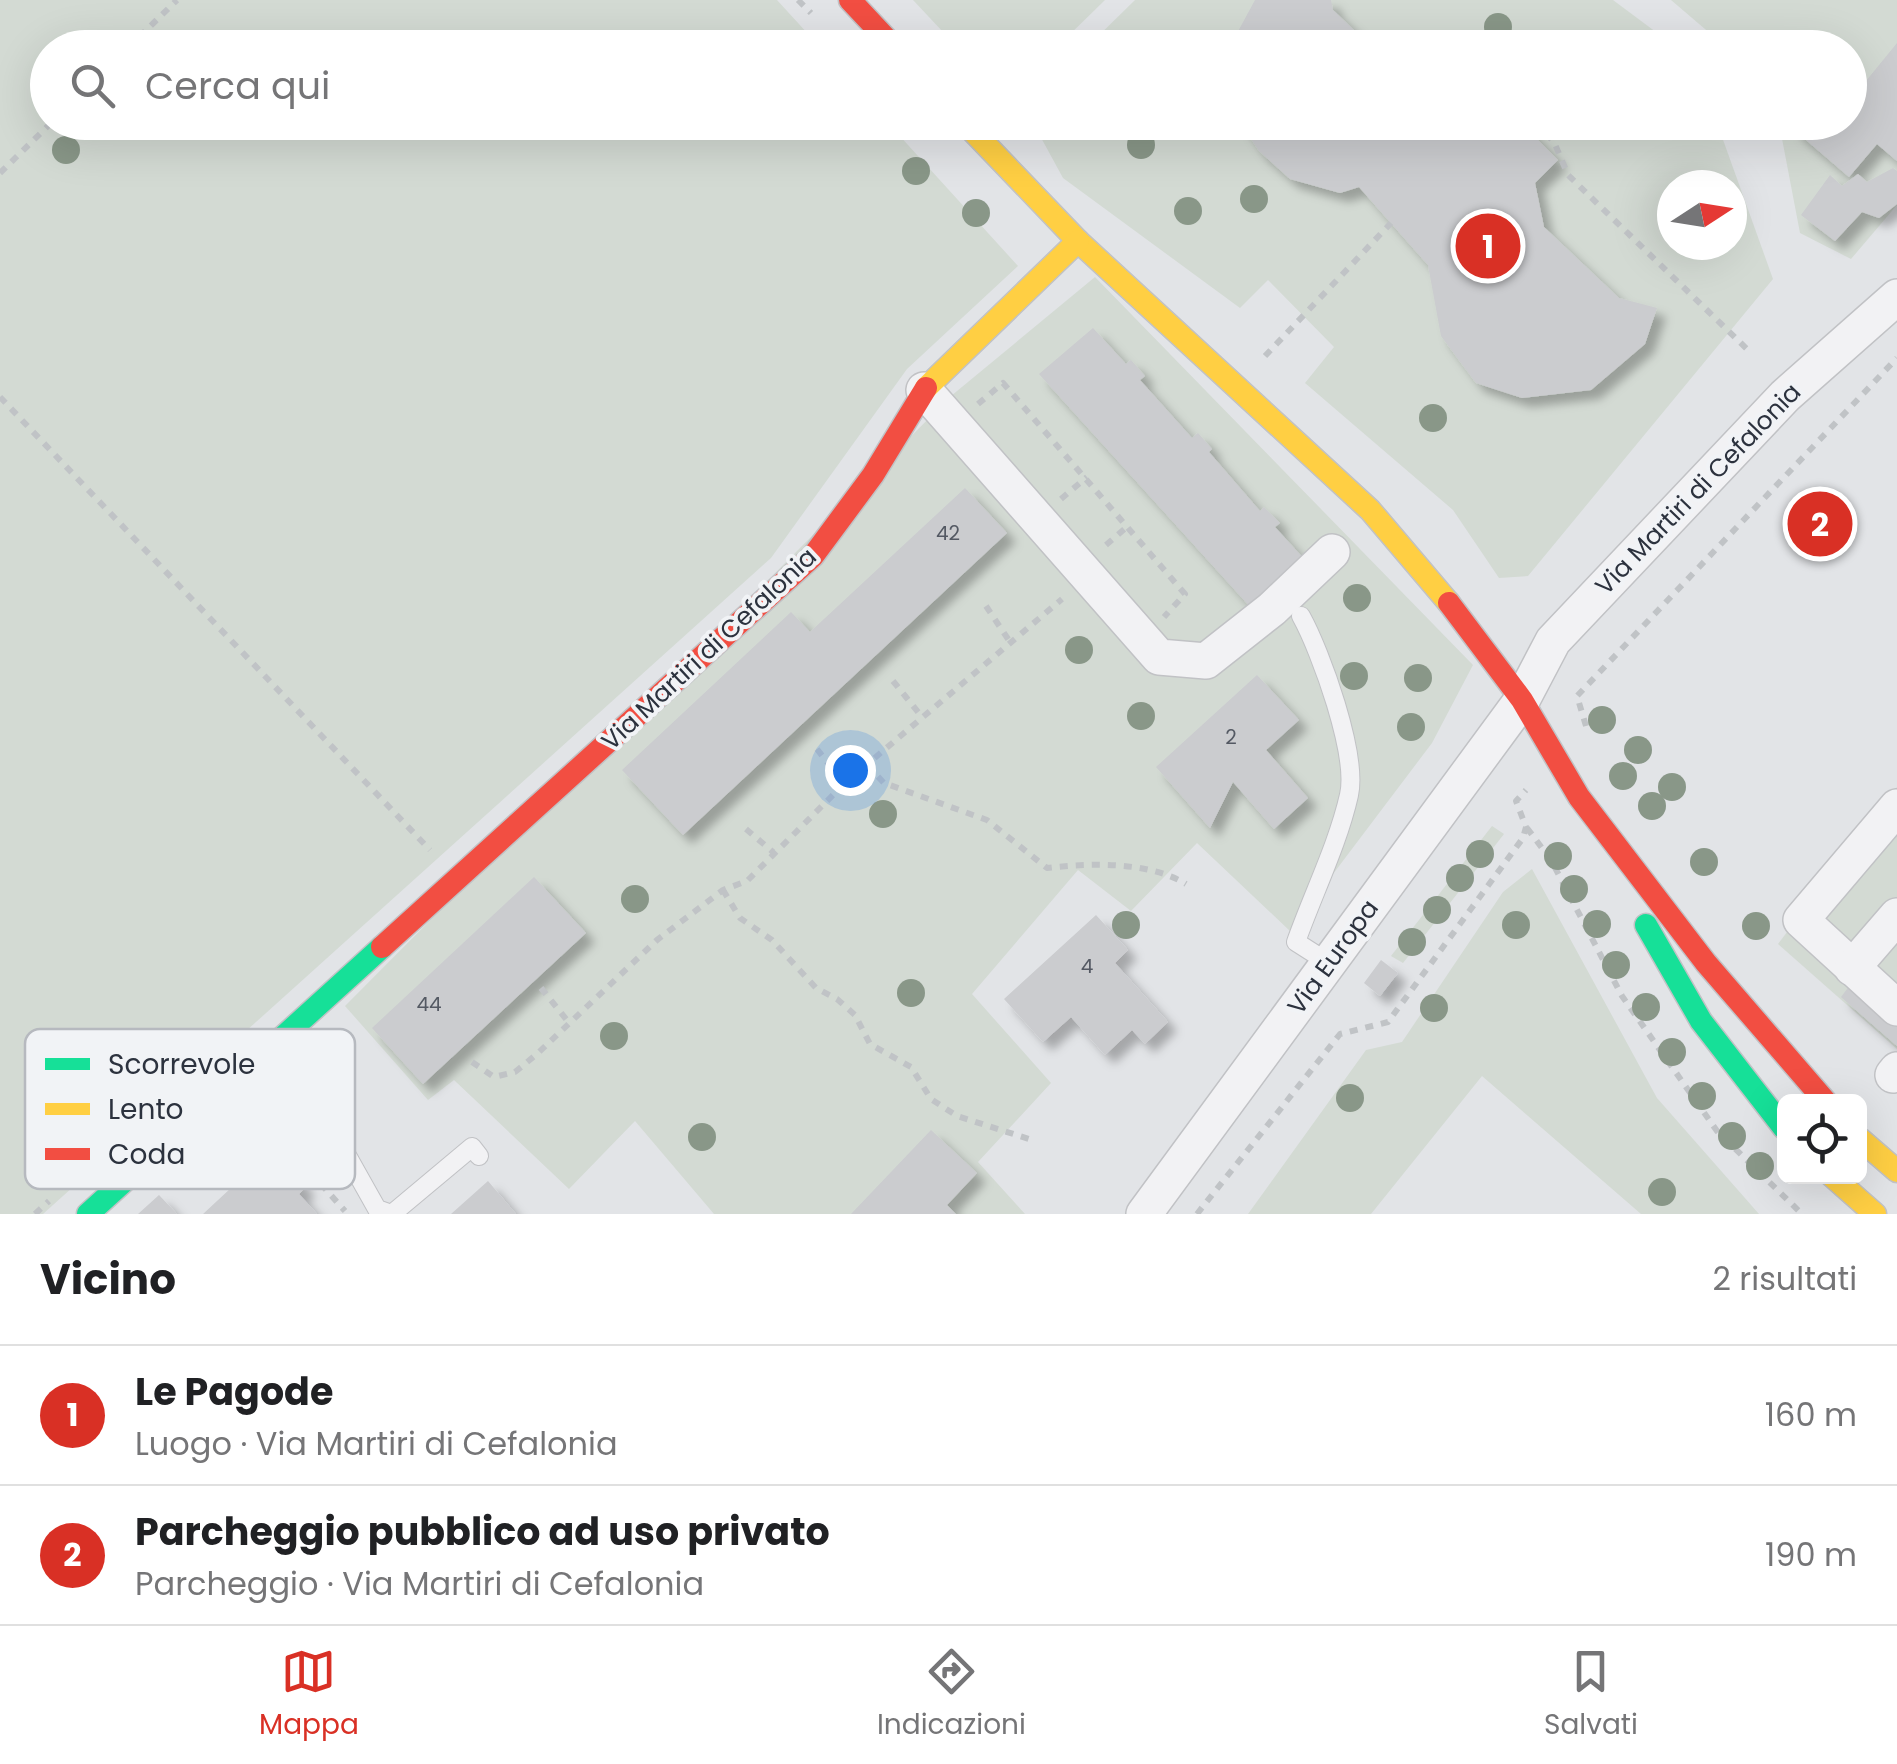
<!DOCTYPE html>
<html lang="it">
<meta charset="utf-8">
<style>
:root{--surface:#fff;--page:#f2f2f2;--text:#202124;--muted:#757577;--line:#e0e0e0;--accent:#d93025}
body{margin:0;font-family:Poppins,sans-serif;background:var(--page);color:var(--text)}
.controls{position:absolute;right:30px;bottom:30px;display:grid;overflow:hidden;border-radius:15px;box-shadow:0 10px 40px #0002}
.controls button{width:90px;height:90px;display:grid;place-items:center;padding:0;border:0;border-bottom:2px solid var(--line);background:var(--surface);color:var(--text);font:50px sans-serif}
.compass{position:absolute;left:1657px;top:170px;width:90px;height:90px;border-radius:50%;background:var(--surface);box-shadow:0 10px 40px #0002;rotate:78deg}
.you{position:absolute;left:850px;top:770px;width:35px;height:35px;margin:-25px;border:8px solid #fff;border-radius:50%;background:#1a73e8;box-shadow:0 0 0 15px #1a73e833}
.badge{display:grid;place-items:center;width:65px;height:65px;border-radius:50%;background:var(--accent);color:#fff;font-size:32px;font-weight:700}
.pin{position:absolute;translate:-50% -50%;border:5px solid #fff;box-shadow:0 2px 10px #0006}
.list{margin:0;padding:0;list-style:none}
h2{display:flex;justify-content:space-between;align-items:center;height:130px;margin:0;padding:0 40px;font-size:42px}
h2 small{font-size:32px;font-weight:400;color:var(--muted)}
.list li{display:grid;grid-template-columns:65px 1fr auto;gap:30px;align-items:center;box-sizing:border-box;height:140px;padding:0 40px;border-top:2px solid var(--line)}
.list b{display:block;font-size:38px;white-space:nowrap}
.list p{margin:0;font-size:32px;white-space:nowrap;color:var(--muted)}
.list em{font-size:32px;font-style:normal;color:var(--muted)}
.icon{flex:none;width:55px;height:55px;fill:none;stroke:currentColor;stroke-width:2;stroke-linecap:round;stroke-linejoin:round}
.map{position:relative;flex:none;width:1897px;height:1214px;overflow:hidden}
.search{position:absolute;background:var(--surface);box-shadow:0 10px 40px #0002;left:30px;right:30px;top:30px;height:110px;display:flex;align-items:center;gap:25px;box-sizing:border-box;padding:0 35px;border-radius:55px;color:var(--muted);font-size:38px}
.sheet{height:410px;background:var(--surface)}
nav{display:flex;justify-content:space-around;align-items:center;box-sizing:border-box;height:140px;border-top:2px solid var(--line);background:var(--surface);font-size:28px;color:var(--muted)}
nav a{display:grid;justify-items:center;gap:5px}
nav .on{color:var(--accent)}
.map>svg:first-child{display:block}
</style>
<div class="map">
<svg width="1897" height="1214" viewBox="0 0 1897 1214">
<defs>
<filter id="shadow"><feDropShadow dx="9" dy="9" stdDeviation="5" flood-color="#0004"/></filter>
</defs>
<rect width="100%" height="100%" fill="#e2e4e7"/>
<g fill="#d3dad3" fill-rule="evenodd">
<polygon points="0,0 777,0 820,47 48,48 48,122 888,123 1018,266 907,369 771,558 43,1214 0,1214"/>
<polygon points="913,0 1105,0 1057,47 958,48"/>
<polygon points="1135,0 1613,0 1676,47 1086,48"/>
<polygon points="1671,0 1897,0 1897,205 1851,259 1800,233 1779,123 1850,122 1850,48 1726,47"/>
<path d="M1033 123H1717L1773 279 1528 576 1499 578 1453 510 1305 383 1334 347 1268 280 1240 308 1063 178ZM1672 185H1732V245H1672Z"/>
<polygon points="1095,277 1473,665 1432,743 1290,931 1197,843 1131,911 1078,870 972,994 1051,1083 978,1162 1025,1214 714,1214 635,1121 569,1189 454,1080 428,1100 345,1006 951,396"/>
<polygon points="1897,787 1897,1049 1778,944"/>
<polygon points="1492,826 1504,834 1403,963 1391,956"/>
<polygon points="1532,869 1657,1098 1759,1214 1641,1214 1482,1076 1371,1214 1248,1214 1366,1050 1402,1042 1503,892"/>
</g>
<g fill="#cbcccf" filter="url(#shadow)">
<polygon points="1255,0 1331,0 1333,10 1373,48 1229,48"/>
<polygon points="1897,43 1897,161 1877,144 1849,177 1792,128 1796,122 1850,122 1850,87 1857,92"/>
<polygon points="1240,122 1520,122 1558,160 1535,183 1544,227 1619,298 1657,308 1645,344 1591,390 1522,398 1476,383 1441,336 1428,265 1359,187 1340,193 1290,179 1259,151"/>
<polygon points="1893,168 1897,171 1897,204 1879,218 1862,212 1835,241 1801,215 1830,175 1842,186 1858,174 1867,182"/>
<polygon points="1093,328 1126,364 1131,360 1145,376 1140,380 1192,438 1198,433 1212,449 1209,452 1260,511 1264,507 1280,523 1275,527 1306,561 1253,610 1039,374"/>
<polygon points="965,488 1007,533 683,835 622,770 791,612 810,632"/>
<polygon points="1257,675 1299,720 1266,750 1308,798 1274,829 1233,782 1210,828 1156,767"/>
<polygon points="534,877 586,933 423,1084 372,1028"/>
<polygon points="1096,915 1128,950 1115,963 1168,1022 1145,1044 1132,1030 1105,1055 1071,1017 1043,1042 1004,999"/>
<polygon points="1381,960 1398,973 1380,996 1364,983"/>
<polygon points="1853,981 1897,1019 1897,1046 1841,997"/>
<polygon points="931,1130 977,1173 947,1205 956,1214 851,1214"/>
<polygon points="272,1150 306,1187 299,1194 317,1214 203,1214"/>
<polygon points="488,1181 516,1214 451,1214"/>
<polygon points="159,1195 177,1214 138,1214"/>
</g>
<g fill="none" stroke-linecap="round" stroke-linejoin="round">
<defs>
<g id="lane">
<path d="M1301 616C1321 652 1358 755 1349 795 1338 844 1313 894 1296 942L1329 963"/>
<polyline points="345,1152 377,1209 391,1214"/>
<polyline points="392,1214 472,1147 479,1156"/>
</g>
<g id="street">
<polyline points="924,390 1159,657 1206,661 1272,609 1332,552"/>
<polyline points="1897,807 1801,920 1897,1008"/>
<polyline points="1852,968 1897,916"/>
<polyline points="1893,1075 1897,1070"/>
<polyline points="1144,1214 1522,700 1553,641 1785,396 1897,297"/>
</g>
<g id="fast">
<polyline points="1646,925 1701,1021 1784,1128"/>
<polyline points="88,1214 382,947"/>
</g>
<g id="slow">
<polyline points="964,122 1078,241 1370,510 1449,603"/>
<polyline points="926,388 1078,241"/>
<polyline points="1860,1139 1897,1171"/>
<polyline points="1832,1176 1875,1214"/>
</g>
<g id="jam">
<polyline points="850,0 895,48"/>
<polyline points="1449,603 1522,700 1579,797 1706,963 1826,1102"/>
<polyline points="382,947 813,556 873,475 926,388"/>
</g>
</defs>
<use href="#lane" stroke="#c1c2c5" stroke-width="20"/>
<use href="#street" stroke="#c1c2c5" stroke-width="38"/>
<use href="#fast" stroke="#c1c2c5" stroke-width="25"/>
<use href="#slow" stroke="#c1c2c5" stroke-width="25"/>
<use href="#jam" stroke="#c1c2c5" stroke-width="25"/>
<g stroke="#c0c3c6" stroke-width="6" stroke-dasharray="8 8" stroke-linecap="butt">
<polyline points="798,0 811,13"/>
<polyline points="128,48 177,0"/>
<polyline points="911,122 922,135"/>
<polyline points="1535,122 1554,142 1568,175 1750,352"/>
<polyline points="0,173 52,122"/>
<polyline points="1265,356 1391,223"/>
<polyline points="0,397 430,850"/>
<polyline points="978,404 1003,383 1185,594 1164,617"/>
<polyline points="1061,499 1087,477"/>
<polyline points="1106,545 1128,526"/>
<polyline points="986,606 1010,642"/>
<polyline points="893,681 922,717"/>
<polyline points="1586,726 1577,696 1897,358"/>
<polyline points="817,749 844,784"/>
<path d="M867 765 884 783 987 820 1047 868C1089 863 1148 861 1186 884"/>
<polyline points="1527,828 1551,860 1622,996 1717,1131 1802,1214"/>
<polyline points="746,829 773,852"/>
<polyline points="723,890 740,918 772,940 816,988 837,999 855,1015 870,1044 911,1067 931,1099 957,1116 1029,1139"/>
<polyline points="541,988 570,1024"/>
<polyline points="472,1062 494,1077 515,1072 537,1054 657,940 723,890 747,881 844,784 1062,599"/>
<polyline points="257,1112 345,1211"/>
<polyline points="35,1214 49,1201"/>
<polyline points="1197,1214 1340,1034 1388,1022 1523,838 1526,827 1516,801 1526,790"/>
</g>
<use href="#lane" stroke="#f2f2f4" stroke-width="18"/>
<use href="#street" stroke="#f2f2f4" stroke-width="35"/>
<use href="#fast" stroke="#16e098" stroke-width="22"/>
<use href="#slow" stroke="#ffcf43" stroke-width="22"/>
<use href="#jam" stroke="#f24e42" stroke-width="22"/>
</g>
<g fill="#899788">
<circle cx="1498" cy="27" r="14"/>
<circle cx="1141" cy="145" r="14"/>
<circle cx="66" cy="150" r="14"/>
<circle cx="916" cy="171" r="14"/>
<circle cx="1254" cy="199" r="14"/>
<circle cx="1188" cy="211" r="14"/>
<circle cx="976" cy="213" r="14"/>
<circle cx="1433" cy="418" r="14"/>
<circle cx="1357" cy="598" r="14"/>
<circle cx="1079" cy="650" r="14"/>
<circle cx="1354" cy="676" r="14"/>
<circle cx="1418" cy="678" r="14"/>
<circle cx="1141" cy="716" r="14"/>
<circle cx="1602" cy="720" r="14"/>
<circle cx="1411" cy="727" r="14"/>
<circle cx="1638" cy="750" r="14"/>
<circle cx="1623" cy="776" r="14"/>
<circle cx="1672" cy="787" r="14"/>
<circle cx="1652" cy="806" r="14"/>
<circle cx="883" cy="814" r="14"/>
<circle cx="1480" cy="854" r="14"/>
<circle cx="1558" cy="856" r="14"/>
<circle cx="1704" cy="862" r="14"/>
<circle cx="1460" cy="878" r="14"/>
<circle cx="1574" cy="889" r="14"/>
<circle cx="635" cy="899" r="14"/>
<circle cx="1437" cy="910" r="14"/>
<circle cx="1597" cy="924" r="14"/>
<circle cx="1126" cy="925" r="14"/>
<circle cx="1516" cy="925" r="14"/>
<circle cx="1756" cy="926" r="14"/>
<circle cx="1412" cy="942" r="14"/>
<circle cx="1616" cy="965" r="14"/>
<circle cx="911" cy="993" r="14"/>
<circle cx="1646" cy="1007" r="14"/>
<circle cx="1434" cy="1008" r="14"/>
<circle cx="614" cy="1036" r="14"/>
<circle cx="1672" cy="1052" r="14"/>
<circle cx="1702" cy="1096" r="14"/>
<circle cx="1350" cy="1098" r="14"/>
<circle cx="1732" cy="1136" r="14"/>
<circle cx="702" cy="1137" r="14"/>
<circle cx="1760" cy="1166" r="14"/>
<circle cx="1662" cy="1192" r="14"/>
</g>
<g text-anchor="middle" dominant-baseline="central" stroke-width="8" stroke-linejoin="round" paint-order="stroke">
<g font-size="20" fill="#545963">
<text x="948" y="533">42</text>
<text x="1231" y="737">2</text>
<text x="1087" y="966">4</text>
<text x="429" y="1004">44</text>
</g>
<g font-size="25" fill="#2c323e" stroke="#f1f3f6">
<text transform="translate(1698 489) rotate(-46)">Via Martiri di Cefalonia</text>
<text transform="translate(709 649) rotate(-43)">Via Martiri di Cefalonia</text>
<text transform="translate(1333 957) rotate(-54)">Via Europa</text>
</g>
</g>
<rect x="25" y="1029" width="330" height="160" rx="15" fill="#f1f3f6" stroke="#b6b9bf" stroke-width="2.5"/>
<rect x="45" y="1058" width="45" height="12" fill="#16e098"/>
<rect x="45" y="1103" width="45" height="12" fill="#ffcf43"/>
<rect x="45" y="1148" width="45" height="12" fill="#f24e42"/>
<g font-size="28" fill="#2c323e">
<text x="108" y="1074">Scorrevole</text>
<text x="108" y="1119">Lento</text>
<text x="108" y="1164">Coda</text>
</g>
</svg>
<div class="controls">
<button><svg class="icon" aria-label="locate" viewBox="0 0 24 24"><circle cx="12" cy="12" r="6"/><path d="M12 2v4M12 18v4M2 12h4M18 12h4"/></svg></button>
</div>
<svg class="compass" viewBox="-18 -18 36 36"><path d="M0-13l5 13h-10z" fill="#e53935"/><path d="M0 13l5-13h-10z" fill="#757577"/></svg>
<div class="you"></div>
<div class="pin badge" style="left:1488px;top:246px">1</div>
<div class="pin badge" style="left:1820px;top:524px">2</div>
<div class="search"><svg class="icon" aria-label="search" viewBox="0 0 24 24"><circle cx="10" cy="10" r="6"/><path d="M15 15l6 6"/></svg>Cerca qui</div>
</div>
<section class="sheet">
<h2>Vicino<small>2 risultati</small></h2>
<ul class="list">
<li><span class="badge">1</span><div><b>Le Pagode</b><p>Luogo · Via Martiri di Cefalonia</p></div><em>160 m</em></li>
<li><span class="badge">2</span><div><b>Parcheggio pubblico ad uso privato</b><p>Parcheggio · Via Martiri di Cefalonia</p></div><em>190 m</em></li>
</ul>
</section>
<nav>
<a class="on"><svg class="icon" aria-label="map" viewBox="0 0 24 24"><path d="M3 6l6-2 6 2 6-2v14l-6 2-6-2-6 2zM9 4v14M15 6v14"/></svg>Mappa</a>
<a><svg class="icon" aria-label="directions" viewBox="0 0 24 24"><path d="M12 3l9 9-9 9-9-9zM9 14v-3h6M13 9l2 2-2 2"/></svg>Indicazioni</a>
<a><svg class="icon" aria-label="saved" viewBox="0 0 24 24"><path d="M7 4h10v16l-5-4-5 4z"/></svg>Salvati</a>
</nav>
